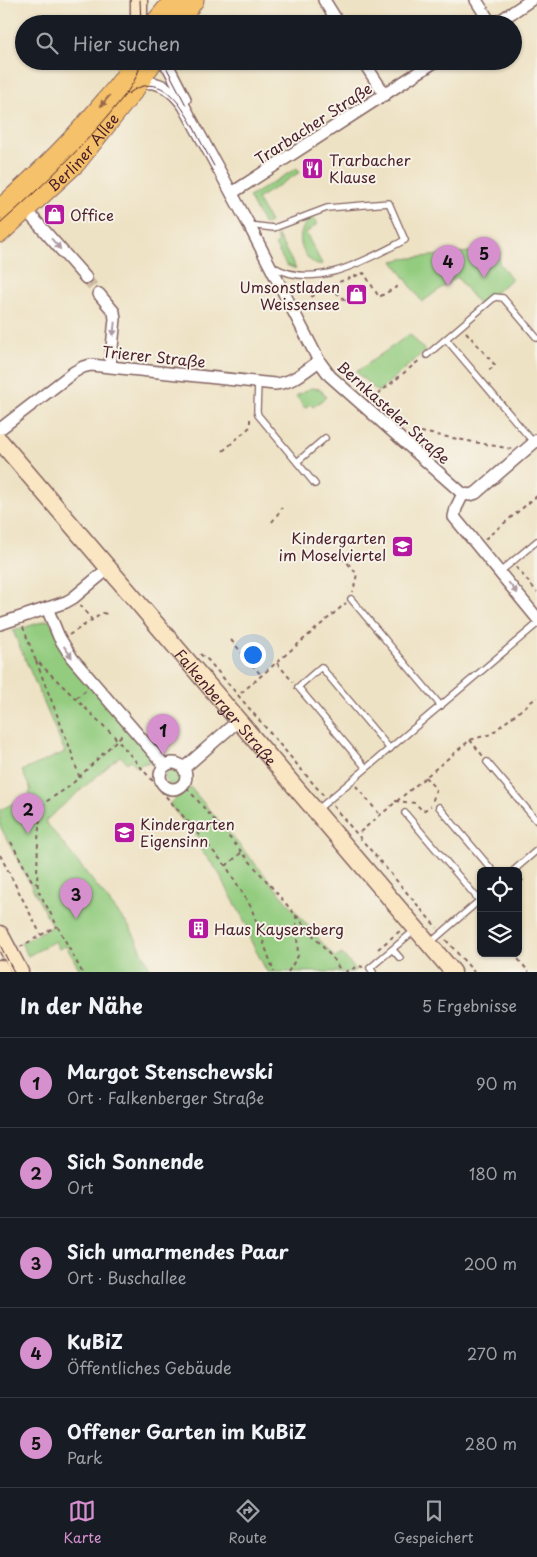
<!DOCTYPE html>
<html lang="de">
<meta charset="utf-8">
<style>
:root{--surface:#171b24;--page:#242831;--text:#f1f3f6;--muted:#9ea1a6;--line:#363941;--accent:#d690ce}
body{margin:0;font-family:"Playpen Sans",sans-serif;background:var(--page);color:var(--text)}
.controls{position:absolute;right:15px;bottom:15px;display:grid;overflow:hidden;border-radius:8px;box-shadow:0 1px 4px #0004}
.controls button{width:45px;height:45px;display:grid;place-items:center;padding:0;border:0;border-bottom:1px solid var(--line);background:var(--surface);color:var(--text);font:25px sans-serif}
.you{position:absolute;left:252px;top:654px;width:18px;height:18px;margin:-12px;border:4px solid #fff;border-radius:50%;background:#1a73e8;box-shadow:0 0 0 8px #1a73e833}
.badge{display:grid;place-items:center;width:32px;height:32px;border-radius:50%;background:var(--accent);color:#111;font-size:16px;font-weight:700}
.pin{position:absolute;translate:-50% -41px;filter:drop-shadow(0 1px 2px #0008)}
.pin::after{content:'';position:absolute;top:26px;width:18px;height:15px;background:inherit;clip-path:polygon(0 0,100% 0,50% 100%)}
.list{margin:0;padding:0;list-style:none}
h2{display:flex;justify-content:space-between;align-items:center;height:65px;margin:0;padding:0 20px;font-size:21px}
h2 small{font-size:16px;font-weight:400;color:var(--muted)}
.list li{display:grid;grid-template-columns:32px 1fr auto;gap:15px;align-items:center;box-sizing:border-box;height:90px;padding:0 20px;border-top:1px solid var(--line)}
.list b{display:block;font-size:19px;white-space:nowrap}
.list p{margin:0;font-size:16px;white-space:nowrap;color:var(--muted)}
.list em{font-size:16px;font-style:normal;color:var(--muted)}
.icon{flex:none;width:28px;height:28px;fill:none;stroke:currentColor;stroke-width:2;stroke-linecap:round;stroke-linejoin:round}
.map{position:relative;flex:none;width:537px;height:972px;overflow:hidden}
.search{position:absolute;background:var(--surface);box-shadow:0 1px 4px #0004;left:15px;right:15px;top:15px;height:55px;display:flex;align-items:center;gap:12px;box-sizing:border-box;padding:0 18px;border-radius:28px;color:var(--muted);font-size:19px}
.sheet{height:515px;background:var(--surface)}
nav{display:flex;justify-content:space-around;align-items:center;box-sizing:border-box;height:70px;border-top:1px solid var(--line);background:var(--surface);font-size:14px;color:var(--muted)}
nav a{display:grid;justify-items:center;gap:2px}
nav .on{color:var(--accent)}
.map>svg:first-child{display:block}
</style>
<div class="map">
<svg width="537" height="972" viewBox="0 0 537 972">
<rect width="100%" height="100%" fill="#f7f3e8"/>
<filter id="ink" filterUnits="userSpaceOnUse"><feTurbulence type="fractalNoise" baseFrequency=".02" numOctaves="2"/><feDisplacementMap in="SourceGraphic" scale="10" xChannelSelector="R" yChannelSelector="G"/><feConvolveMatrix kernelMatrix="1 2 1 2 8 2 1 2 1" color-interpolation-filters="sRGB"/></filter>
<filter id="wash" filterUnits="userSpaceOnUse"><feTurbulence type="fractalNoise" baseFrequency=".0096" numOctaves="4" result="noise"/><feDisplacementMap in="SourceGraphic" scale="20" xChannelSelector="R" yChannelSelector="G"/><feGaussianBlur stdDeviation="1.12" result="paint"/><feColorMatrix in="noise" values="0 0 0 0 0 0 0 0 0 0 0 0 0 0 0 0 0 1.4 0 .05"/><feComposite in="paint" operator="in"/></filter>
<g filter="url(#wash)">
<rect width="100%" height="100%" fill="#eee2c4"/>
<g fill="#93cc7f" stroke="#6e7655">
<polygon points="297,168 300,172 257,199 270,222 266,224 263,223 249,197"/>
<path d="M312 217 317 224 306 233 322 264 317 265C298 254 294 231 312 217Z"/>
<polygon points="278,236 296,269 286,265 275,245 279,242 276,237"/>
<polygon points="488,250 500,252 499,263 512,279 479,305 457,277 422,302 393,261 402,259"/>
<polygon points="410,334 425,351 378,392 356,372"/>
<polygon points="311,388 320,389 326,397 313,407 310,404 305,408 296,396"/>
<path d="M48 620 155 759C149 764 143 762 137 767L131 760 127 763 120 756 45 821 131 929 152 972H81L66 946 59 949 55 941 28 956 21 943 52 926 0 826V810L30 795 29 792 31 790 22 771 65 752 13 631Z"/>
<circle cx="174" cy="777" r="9"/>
<polygon points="190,787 335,958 342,954 356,970 352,972 267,972 249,937 252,935 217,870 199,848 203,844 169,804"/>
</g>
</g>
<g filter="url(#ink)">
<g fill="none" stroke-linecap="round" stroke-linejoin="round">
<polyline stroke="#cdbba5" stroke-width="11" stroke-dasharray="11 5.5" stroke-linecap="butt" points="86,278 99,294"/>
<defs>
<g id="lane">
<path d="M249 225 274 228 327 208 389 203 405 240C368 259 315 291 274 267"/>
<polyline points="446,339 534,443"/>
<polyline points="427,355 495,297 503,298 537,338"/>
<polyline points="258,382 257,411 258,415 315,484"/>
<polyline points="297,462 325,438"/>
<polyline points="500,572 537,541"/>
<polyline points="351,599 441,706"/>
<polyline points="487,762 537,821"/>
<polyline points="366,768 298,687 321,667 390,749"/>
<polyline points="439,807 493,871"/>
<polyline points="317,810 537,624"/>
<polyline points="405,813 479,900"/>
<polyline points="513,871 537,850"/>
<polyline points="430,943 481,899"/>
<polyline points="393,950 400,958"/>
<polyline points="373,972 370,968 415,930"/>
</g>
<g id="street">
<polyline points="324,0 339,24"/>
<polyline points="476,0 491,24"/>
<polyline points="495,24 531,0"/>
<polyline points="162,61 169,68 185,99"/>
<polyline points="363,61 385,95"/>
<path d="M136 86C156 76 173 91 184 106L249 225 319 361 330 376 463 494"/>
<polyline points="232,193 436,61"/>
<polyline points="26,210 86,278"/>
<polyline points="99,294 114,312 115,319 110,366"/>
<path d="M0 429 74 372 83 367 91 365 275 384C293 383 305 371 319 361"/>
<polyline points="463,494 456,508 454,517 537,618"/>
<polyline points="463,494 470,495 476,493 537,440"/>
<polyline points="47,608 59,637 72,658 165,766"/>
<polyline points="0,624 66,602 73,598 109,568"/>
<circle cx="173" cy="776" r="13"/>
<polyline points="184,768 239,720"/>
</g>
<g id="secondary">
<polyline points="139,0 139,24"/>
<path id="s1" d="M0 441 453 972"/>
<polyline points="0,934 20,972"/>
<polyline points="0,968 2,972"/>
</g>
<g id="primary">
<polyline points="154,24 174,0"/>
<polyline points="177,24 194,0"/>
<path d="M0 209C37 176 71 143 102 105 114 91 126 78 133 61"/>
<path id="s2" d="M0 233 76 163 134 90 153 61"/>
</g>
</defs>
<use href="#lane" stroke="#836361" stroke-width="8"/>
<use href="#street" stroke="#836361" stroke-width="14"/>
<use href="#secondary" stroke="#836361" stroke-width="19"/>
<use href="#primary" stroke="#836361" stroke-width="21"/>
<g stroke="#836361" stroke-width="2" stroke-dasharray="4 4" stroke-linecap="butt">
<polyline points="330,287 343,298 345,303"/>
<polyline points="311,297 339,282 364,273 379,297 400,285"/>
<polyline points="345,299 348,302 354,300"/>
<polyline points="466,332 495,365 486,373"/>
<polyline points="378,394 421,359"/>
<polyline points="421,432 511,449"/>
<polyline points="223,451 250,427 250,419"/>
<polyline points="272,522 282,508"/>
<polyline points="485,539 537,496"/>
<polyline points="325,558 345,560 357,574 353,592"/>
<polyline points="516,567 537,592"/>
<polyline points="80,605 92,620"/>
<polyline points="23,627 35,659 113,735 226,866 251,907 274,972"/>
<polyline points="69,635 103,613 107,614"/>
<polyline points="231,640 262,676"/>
<polyline points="200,654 208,660 323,795"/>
<polyline points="36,661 70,748 79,776"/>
<polyline points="277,663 293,682"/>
<polyline points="241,693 346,603"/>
<polyline points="76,698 86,690"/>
<polyline points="470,740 483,756"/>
<polyline points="425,777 436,789 433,800 435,802"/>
<polyline points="356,786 380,815"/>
<polyline points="187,788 335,961 341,972"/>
<polyline points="395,801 415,803 423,811 431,806"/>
<polyline points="333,806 437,928"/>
<polyline points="360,832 470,740 491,734 537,697"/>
<polyline points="11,842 32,881 37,884"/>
<polyline points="0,855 41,935"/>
<polyline points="226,866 242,852"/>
<polyline points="518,880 522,877 523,880 518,884"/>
<polyline points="518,889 519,890"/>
<polyline points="446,940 474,972"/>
<polyline points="20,947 57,926"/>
<polyline points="378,949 401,930"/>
<polyline points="513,953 529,972"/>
<polyline points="82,972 38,890 37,874 38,840 40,816 44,803 70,786 124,733"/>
<polyline points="288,972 298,956 296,915"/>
<polyline points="345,972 359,966 363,967"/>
</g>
<use href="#lane" stroke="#fff" stroke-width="5.5"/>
<use href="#street" stroke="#fff" stroke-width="11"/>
<use href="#secondary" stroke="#fbe6c4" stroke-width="16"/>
<use href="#primary" stroke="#f5c16b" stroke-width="19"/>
<g stroke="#4a1f2b" stroke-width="1">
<polyline points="140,0 141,24"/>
<polyline points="163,61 186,105"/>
<path d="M128 94C160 69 180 103 194 128 200 141 207 153 214 166"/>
<path d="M0 224C39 189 74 156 108 116 121 99 138 83 141 61"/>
<polyline points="0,945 14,972"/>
</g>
</g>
<defs><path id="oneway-solid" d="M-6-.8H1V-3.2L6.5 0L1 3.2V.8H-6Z" transform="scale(1.25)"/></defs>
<use fill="#976848" href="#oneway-solid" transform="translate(105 101) rotate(130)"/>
<g fill="#ae9aa0">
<use href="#oneway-solid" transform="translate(56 244) rotate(49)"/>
<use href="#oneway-solid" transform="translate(114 329) rotate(96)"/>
<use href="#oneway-solid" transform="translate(513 588) rotate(51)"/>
<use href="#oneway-solid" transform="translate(68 652) rotate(55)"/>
</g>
</g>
<defs>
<symbol id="restaurant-square" viewBox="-11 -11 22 22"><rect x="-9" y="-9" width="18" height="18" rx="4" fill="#b5179e" stroke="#f7f3e8"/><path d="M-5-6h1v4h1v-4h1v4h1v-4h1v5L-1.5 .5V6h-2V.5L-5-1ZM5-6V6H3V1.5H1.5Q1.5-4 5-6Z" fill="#fff"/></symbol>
<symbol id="shop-square" viewBox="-11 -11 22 22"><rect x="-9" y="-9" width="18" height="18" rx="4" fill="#b5179e" stroke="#f7f3e8"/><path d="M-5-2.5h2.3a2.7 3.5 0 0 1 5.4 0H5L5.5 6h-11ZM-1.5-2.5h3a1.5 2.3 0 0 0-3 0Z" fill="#fff"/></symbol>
<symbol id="school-square" viewBox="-11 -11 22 22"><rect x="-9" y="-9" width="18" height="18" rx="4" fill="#b5179e" stroke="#f7f3e8"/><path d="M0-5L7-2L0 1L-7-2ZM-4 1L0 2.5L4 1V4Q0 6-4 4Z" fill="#fff"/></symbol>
<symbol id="building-square" viewBox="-11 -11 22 22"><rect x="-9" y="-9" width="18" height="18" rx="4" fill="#b5179e" stroke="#f7f3e8"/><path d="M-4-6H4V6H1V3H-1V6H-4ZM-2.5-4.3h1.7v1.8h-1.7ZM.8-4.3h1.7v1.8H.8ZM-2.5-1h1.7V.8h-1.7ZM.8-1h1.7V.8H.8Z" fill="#fff"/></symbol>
</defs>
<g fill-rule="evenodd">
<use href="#restaurant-square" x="300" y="156" width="25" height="25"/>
<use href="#shop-square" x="42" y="202" width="25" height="25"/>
<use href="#shop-square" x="344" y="282" width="25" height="25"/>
<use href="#school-square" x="390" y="534" width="25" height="25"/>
<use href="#school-square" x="112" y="820" width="25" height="25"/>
<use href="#building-square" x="186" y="916" width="25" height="25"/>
</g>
<g text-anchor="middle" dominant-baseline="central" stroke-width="4" stroke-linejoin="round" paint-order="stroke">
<g font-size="15" fill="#4a1f2b" stroke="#f7f3e8">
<text transform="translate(313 123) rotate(-33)">Trarbacher Straße</text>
<text stroke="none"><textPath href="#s2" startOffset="116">Berliner Allee</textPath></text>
<text transform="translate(154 356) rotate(6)">Trierer Straße</text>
<text transform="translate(394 412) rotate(42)">Bernkasteler Straße</text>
<text stroke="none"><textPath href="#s1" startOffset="349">Falkenberger Straße</textPath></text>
</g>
<g font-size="15" fill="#4a1f2b" stroke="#f7f3e8" text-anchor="start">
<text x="329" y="159">Trarbacher<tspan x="329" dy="17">Klause</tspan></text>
<text x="70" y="214">Office</text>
<text x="340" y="286" text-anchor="end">Umsonstladen<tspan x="340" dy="17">Weissensee</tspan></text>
<text x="386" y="537" text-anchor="end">Kindergarten<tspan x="386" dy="17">im Moselviertel</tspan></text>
<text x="140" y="823">Kindergarten<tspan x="140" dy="17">Eigensinn</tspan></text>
<text x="214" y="928">Haus Kaysersberg</text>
</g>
</g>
</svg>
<div class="controls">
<button><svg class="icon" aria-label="locate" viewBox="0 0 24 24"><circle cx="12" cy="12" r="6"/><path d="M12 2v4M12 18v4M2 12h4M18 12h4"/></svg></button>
<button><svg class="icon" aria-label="layers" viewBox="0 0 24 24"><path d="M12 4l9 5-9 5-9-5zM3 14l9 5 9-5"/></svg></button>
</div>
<div class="you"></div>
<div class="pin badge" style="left:163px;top:755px">1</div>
<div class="pin badge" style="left:28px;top:834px">2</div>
<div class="pin badge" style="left:76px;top:919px">3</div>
<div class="pin badge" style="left:448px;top:286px">4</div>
<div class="pin badge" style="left:484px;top:278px">5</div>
<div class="search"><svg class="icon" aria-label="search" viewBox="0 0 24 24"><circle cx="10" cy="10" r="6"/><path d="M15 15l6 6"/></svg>Hier suchen</div>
</div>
<section class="sheet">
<h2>In der Nähe<small>5 Ergebnisse</small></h2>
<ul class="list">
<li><span class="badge">1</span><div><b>Margot Stenschewski</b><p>Ort · Falkenberger Straße</p></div><em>90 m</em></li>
<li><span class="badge">2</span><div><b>Sich Sonnende</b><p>Ort</p></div><em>180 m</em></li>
<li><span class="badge">3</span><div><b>Sich umarmendes Paar</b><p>Ort · Buschallee</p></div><em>200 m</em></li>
<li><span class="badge">4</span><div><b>KuBiZ</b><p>Öffentliches Gebäude</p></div><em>270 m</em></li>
<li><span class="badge">5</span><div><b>Offener Garten im KuBiZ</b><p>Park</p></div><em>280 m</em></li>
</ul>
</section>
<nav>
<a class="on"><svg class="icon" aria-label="map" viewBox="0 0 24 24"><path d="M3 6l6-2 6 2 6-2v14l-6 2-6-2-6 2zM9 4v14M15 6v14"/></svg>Karte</a>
<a><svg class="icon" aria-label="directions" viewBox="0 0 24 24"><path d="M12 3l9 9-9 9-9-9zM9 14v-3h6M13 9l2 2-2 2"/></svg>Route</a>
<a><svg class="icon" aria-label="saved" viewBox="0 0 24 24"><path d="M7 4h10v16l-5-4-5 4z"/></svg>Gespeichert</a>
</nav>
